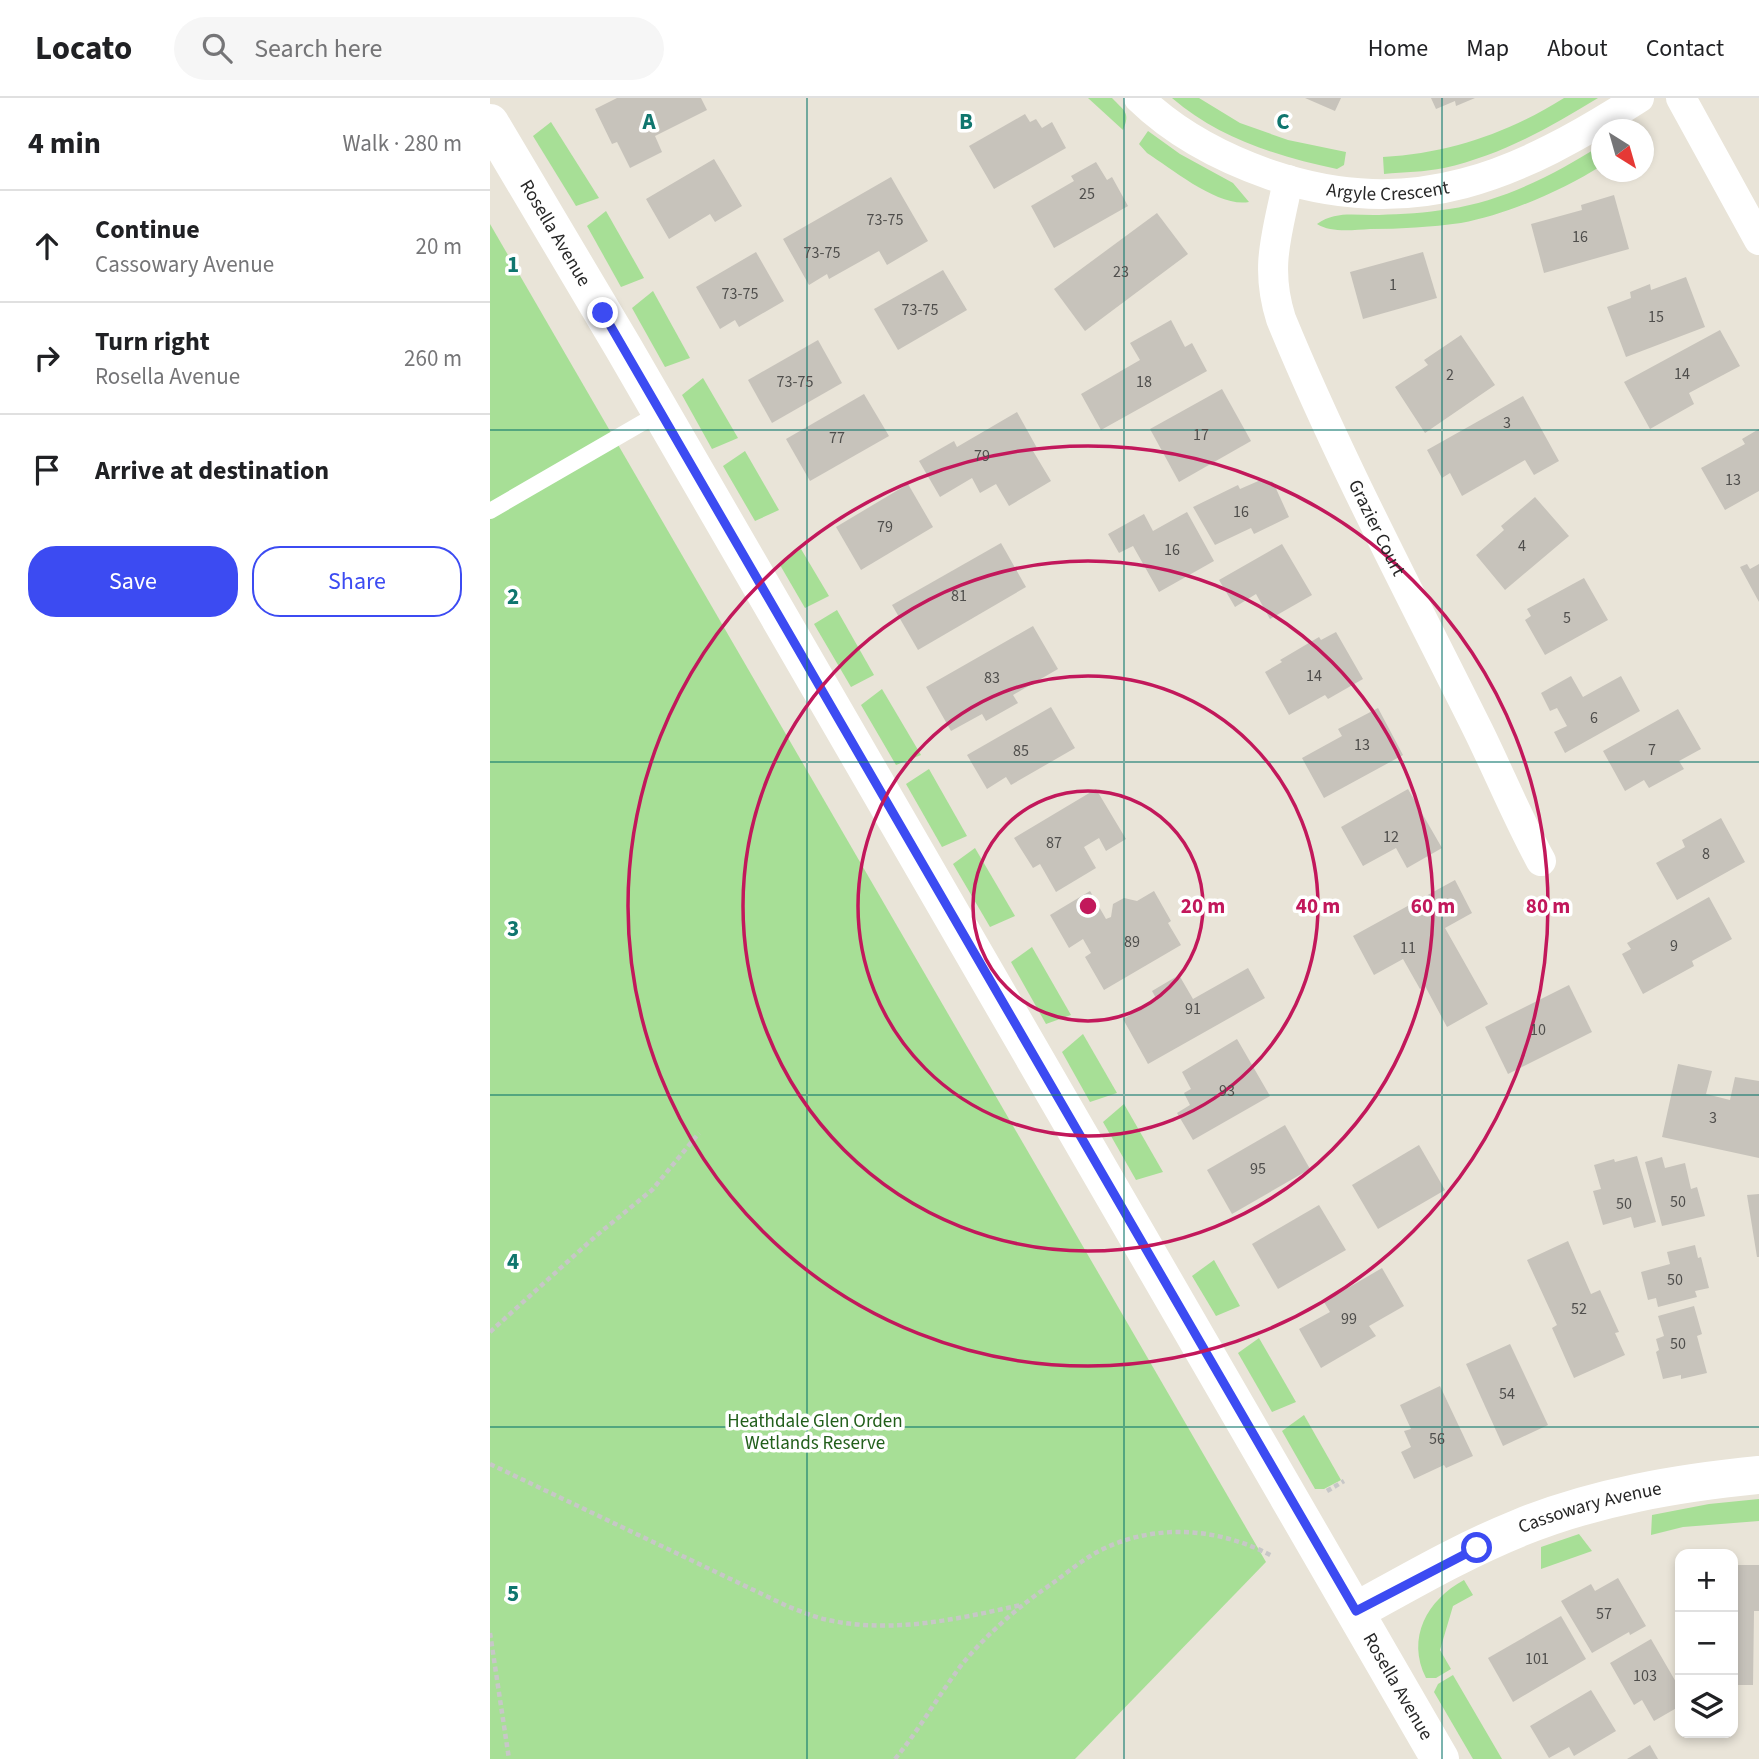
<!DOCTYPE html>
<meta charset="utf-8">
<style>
:root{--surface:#fff;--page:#f6f6f6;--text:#202124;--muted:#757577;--line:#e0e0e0;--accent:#3c4bf2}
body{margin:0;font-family:"Source Sans 3",sans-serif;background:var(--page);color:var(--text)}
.controls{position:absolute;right:21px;bottom:21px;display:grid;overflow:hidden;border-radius:14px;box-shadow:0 4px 10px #0003}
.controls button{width:63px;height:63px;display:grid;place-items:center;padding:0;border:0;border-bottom:2px solid var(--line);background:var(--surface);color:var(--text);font:35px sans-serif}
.compass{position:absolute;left:1101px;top:21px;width:63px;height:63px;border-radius:50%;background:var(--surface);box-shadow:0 4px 10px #0003;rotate:143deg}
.stop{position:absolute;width:21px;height:21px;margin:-16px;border:5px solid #3c4bf2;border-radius:50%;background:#fff}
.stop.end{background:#3c4bf2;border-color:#fff;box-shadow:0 2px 7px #0008}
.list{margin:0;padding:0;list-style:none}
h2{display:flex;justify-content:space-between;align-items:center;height:91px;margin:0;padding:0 28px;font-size:30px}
h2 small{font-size:23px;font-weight:400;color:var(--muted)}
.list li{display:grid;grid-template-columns:46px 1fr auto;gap:21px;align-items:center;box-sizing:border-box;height:112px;padding:0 28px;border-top:2px solid var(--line)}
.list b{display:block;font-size:26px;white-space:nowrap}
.list p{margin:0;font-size:23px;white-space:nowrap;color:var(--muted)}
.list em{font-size:23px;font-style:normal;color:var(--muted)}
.actions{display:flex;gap:14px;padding:21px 28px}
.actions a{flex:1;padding:16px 0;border:2px solid var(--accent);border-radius:28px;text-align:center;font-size:24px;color:var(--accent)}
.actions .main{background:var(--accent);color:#fff}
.icon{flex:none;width:38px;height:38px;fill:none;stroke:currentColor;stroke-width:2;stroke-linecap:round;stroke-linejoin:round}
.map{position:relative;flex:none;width:1269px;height:1661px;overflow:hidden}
header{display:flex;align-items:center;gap:42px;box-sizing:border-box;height:98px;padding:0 35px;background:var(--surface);border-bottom:2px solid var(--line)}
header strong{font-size:33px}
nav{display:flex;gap:38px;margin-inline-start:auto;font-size:24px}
.search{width:490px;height:63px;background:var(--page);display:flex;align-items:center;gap:18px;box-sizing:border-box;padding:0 24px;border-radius:38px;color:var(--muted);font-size:26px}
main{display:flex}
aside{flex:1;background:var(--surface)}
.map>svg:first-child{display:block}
</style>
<header>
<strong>Locato</strong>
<div class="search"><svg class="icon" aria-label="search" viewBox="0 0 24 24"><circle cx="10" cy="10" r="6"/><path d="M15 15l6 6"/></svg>Search here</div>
<nav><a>Home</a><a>Map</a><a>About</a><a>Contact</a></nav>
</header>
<main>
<aside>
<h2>4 min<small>Walk · 280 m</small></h2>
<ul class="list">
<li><svg class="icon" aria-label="ahead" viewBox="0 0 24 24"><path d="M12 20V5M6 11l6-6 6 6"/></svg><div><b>Continue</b><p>Cassowary Avenue</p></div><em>20 m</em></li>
<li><svg class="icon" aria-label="right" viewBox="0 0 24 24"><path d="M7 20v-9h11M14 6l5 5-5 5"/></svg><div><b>Turn right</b><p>Rosella Avenue</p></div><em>260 m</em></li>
<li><svg class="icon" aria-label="arrive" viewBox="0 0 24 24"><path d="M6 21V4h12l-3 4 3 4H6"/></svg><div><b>Arrive at destination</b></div></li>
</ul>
<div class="actions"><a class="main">Save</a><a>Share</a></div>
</aside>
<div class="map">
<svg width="1269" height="1661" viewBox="0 0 1269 1661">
<rect width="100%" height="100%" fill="#e9e4d8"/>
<g fill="#a7df96">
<path d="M598 0H622C634 13 641 14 633 32Z"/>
<path d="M682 0H709L750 25 798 42 856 54 854 67 847 71C789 59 728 40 682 0Z"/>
<path d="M1074 0H1108C1059 30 1011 57 954 70 935 74 914 74 894 76L893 59C960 55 1018 35 1074 0Z"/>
<polygon points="61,24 109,100 86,108 43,38"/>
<path d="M658 33 690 56 743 85 759 104C729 110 682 71 657 55L649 46Z"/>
<path d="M1111 47V68C1073 92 1016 117 971 125 941 129 910 131 880 131 863 132 841 135 827 126 847 112 867 118 889 117 912 116 936 115 959 111 1013 103 1066 76 1111 47Z"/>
<polygon points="116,113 154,180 131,189 97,128"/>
<polygon points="0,126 776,1464 585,1661 0,1661"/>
<polygon points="163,193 200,260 175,269 142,210"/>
<polygon points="213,280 248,340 222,351 192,297"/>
<polygon points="255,353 289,412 265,423 233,368"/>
<polygon points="311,451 339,498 315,510 290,467"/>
<polygon points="347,512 384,577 361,589 324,526"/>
<polygon points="392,591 431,657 406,667 371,607"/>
<polygon points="439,671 477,738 452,749 416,686"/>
<polygon points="485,750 525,818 500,829 463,766"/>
<polygon points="542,849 581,917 556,926 521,864"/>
<polygon points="593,936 627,995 600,1004 572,954"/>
<polygon points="634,1006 673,1074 646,1082 613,1024"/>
<polygon points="724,1162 750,1208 726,1218 702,1178"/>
<polygon points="769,1240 806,1304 782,1314 748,1255"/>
<polygon points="814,1317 851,1382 834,1391 825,1391 792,1333"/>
<polygon points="1269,1401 1269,1423 1193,1429 1161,1437 1162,1417 1219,1406"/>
<polygon points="1089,1436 1102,1453 1051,1471 1051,1449"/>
<path d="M974 1482 983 1497 963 1508 950 1552 961 1571 946 1580H936C916 1540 937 1502 974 1482Z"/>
<polygon points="963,1577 1012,1661 983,1661 944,1594 948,1586"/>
</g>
<g fill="#c7c3bb">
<polygon points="127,0 211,0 217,12 165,38 172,54 140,70 127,44 122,46 105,11"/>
<polygon points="815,0 851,0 845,13"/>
<polygon points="941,0 985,0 966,8 965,3 946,11"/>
<polygon points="535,16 540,24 546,21 552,30 562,24 576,50 504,91 479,48"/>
<polygon points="224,61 252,108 225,124 220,116 179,141 156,101"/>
<polygon points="606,64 617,82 622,79 638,108 564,150 541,108 584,83 581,78"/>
<polygon points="401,79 438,143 397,167 389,153 339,181 337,176 319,187 293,141"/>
<polygon points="1124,97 1139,151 1054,175 1041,126 1092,112 1091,107"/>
<polygon points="667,115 698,156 595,233 564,191"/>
<polygon points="266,154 294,203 249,229 245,222 230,231 206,189"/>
<polygon points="933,154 947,200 873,221 860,174"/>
<polygon points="453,172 477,212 408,252 384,211"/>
<polygon points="1196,179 1215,229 1136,259 1117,209 1141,200 1140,194 1160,186 1161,192"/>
<polygon points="681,222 695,249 702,245 717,273 611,332 591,296 650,262 640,245"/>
<polygon points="1230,232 1250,268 1199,295 1204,306 1160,331 1134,284"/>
<polygon points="971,237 1005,287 935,335 905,289 938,267 934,262"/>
<polygon points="328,242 352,285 282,325 258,282"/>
<polygon points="732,291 761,343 689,384 660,331"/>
<polygon points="374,296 399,338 320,383 296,341"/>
<polygon points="1033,298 1069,363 1044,377 1035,362 972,398 960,375 952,380 937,352"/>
<polygon points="527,314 547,350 543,353 561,383 519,408 506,386 490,395 482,380 450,399 429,363 464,343 467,349"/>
<polygon points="1269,331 1269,393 1235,412 1211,370 1255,346 1252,341"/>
<polygon points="773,381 783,384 799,419 764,436 761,430 725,447 703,409 748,387 750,391"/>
<polygon points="418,386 443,429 371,472 346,429"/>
<polygon points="1045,399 1079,438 1015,492 986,457 1014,432 1011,428"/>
<polygon points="697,414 724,463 669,494 643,448 629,455 618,436 654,416 663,433"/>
<polygon points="511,445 536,489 428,552 402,507"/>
<polygon points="792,446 822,497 780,521 766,496 745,509 729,482"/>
<polygon points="1257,466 1260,471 1269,466 1269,504 1250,469"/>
<polygon points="1094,480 1118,522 1055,557 1035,522 1041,518 1037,511"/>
<polygon points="543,528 568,571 523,597 528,605 496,623 492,616 461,633 436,589"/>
<polygon points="846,534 873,581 838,601 835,597 799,617 775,574 792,564 790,562 829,539 831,542"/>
<polygon points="1081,578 1093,599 1131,578 1150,613 1075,655 1064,634 1077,628 1067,610 1060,613 1051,595"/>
<polygon points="561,609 585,650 521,687 516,679 497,691 477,657"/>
<polygon points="888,610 913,657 834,700 812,660 852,638 848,631"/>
<polygon points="1188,611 1211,651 1189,663 1194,671 1159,690 1154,682 1135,693 1113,653"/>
<polygon points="606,691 636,741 616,753 609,740 594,749 606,770 566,794 550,766 543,770 524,740"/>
<polygon points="918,691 952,750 917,770 906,750 873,768 851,729"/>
<polygon points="1231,720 1255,764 1187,802 1166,765 1195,749 1192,742"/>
<polygon points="965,782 982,815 955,830 998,906 957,929 935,888 930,891 913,861 884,877 863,838"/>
<polygon points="600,793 616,821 621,819 623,806 634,800 647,803 664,793 681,823 678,825 691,847 614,892 595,859 601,855 593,841 579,850 560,817"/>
<polygon points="1219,799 1242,841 1202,863 1204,868 1153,896 1132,856 1141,851 1137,845"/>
<polygon points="758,870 775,900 658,966 633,921 667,902 662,893 689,877 703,901"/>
<polygon points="1079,887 1102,934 1018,976 995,929"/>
<polygon points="747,941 780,998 703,1042 687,1015 700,1007 694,995 701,991 692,974"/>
<polygon points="1188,966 1222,973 1216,996 1240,1002 1245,979 1269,983 1269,1060 1172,1039"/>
<polygon points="795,1027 820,1071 742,1116 717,1072"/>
<polygon points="929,1047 955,1092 888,1131 862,1087"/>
<polygon points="1147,1058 1166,1124 1144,1130 1141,1119 1113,1127 1103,1093 1111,1091 1104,1067 1124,1061 1125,1064"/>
<polygon points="1172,1059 1175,1070 1195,1065 1201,1091 1207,1089 1215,1118 1172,1128 1155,1064"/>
<polygon points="1269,1096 1269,1159 1267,1159 1257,1097"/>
<polygon points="829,1107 856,1152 788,1191 762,1146"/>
<polygon points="1078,1143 1101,1196 1110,1192 1129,1234 1125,1235 1135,1257 1084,1280 1062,1230 1067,1227 1037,1162"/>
<polygon points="1205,1147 1208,1160 1211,1159 1219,1190 1205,1193 1207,1199 1168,1209 1166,1200 1158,1202 1151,1174 1180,1166 1177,1154"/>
<polygon points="892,1170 914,1208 879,1228 886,1238 831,1270 809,1231 840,1214 834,1204"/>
<polygon points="1204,1208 1212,1236 1207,1238 1217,1275 1191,1281 1191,1277 1173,1281 1166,1254 1169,1252 1166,1241 1174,1238 1168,1218"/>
<polygon points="1020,1246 1058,1327 1013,1348 976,1266"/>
<polygon points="950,1288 983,1358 956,1370 954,1367 924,1381 911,1354 921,1349 914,1333 921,1331 910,1307"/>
<polygon points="1243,1467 1269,1467 1269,1513 1264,1513 1263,1587 1243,1587"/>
<polygon points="1128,1480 1156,1528 1140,1537 1139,1534 1102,1555 1071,1503 1101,1486 1105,1493"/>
<polygon points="1071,1518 1096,1561 1023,1604 998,1560"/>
<polygon points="1161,1541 1190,1591 1190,1608 1164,1623 1152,1602 1144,1607 1120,1565"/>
<polygon points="1101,1592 1126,1633 1084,1658 1079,1649 1059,1660 1040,1628"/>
<polygon points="1160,1647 1168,1661 1137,1661"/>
</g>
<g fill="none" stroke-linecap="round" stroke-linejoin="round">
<g stroke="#c7c7c7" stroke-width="4.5" stroke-dasharray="5 3.5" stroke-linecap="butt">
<polyline points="0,1234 107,1137 162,1092 209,1035"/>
<path d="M0 1366 297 1508C310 1513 324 1519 338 1522 404 1536 467 1521 531 1507"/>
<polyline points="837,1393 854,1383"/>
<polyline points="0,1535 19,1661"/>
<path d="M405 1661C430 1631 449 1596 473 1565 498 1535 528 1509 560 1487 577 1475 594 1460 613 1451 667 1425 730 1430 782 1458"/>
</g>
<polyline stroke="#fff" stroke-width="16" points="0,413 171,314"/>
<g stroke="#fff" stroke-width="30">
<path id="s1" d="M649 0C686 36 732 60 781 77 924 125 1029 77 1149 0"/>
<polyline points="1191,0 1269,142"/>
<path id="s2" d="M798 82C788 135 774 167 791 221 849 362 921 497 989 634 1010 677 1028 721 1051 763"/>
</g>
<g stroke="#fff" stroke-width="38">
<path id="s3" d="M0 25 133 249 950 1661"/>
<path id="s4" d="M866 1513C919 1484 972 1453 1029 1430 1105 1399 1188 1385 1269 1377"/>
</g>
</g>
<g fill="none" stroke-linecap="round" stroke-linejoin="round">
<polyline stroke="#3c4bf2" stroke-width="9" points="113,215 866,1513 987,1450"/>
</g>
<path fill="none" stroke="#0f766e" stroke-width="2" stroke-opacity="0.55" d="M317 0V1661M634 0V1661M952 0V1661M0 332H1269M0 664H1269M0 997H1269M0 1329H1269"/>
<g fill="none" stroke="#c2185b" stroke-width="3.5">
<circle cx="598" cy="808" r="115"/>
<circle cx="598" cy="808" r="230"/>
<circle cx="598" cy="808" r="345"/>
<circle cx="598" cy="808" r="460"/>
</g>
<g text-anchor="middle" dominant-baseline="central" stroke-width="7" stroke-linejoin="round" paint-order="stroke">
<g font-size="16" fill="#4f4e4c">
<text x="597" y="96">25</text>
<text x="395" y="122">73-75</text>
<text x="1090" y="139">16</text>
<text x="332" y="155">73-75</text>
<text x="631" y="174">23</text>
<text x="903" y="187">1</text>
<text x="250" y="196">73-75</text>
<text x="430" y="212">73-75</text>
<text x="1166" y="219">15</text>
<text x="1192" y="276">14</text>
<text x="960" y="277">2</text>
<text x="305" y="284">73-75</text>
<text x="654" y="284">18</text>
<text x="1017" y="325">3</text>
<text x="711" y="337">17</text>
<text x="347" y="340">77</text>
<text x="492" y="358">79</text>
<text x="1243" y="382">13</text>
<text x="751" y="414">16</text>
<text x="395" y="429">79</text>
<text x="1032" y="448">4</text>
<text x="682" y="452">16</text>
<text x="469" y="498">81</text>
<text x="1077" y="520">5</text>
<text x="824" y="578">14</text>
<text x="502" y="580">83</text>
<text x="1104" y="620">6</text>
<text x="872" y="647">13</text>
<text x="1162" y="652">7</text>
<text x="531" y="653">85</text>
<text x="901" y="739">12</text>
<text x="564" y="745">87</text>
<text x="1216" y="756">8</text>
<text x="642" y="844">89</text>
<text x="1184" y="848">9</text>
<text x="918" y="850">11</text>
<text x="703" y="911">91</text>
<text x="1048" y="932">10</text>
<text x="737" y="993">93</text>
<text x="1223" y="1020">3</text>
<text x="768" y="1071">95</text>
<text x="1188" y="1104">50</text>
<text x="1134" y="1106">50</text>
<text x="1185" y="1182">50</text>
<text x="1089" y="1211">52</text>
<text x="859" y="1221">99</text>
<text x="1188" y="1246">50</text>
<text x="1017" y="1296">54</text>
<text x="947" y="1341">56</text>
<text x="1114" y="1516">57</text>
<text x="1047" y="1561">101</text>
<text x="1155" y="1578">103</text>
</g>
<g font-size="19" fill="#272727" stroke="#fff">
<text stroke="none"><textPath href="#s1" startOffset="273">Argyle Crescent</textPath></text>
<text stroke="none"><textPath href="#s3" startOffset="128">Rosella Avenue</textPath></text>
<text stroke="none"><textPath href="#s2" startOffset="371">Grazier Court</textPath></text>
<text stroke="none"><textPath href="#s4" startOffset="257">Cassowary Avenue</textPath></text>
<text stroke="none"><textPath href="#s3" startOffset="1808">Rosella Avenue</textPath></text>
</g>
<g font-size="19" fill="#225f1b" stroke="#fff">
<text x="325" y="1323">Heathdale Glen Orden<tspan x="325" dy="22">Wetlands Reserve</tspan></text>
</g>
</g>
<g font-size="23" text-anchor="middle" font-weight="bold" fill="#0f766e" stroke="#fff" stroke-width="7" stroke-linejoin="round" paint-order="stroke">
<text x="159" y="31">A</text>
<text x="476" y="31">B</text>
<text x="793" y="31">C</text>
<text x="23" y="174">1</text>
<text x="23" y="506">2</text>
<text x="23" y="838">3</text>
<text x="23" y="1171">4</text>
<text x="23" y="1503">5</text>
</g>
<circle cx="598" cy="808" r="10" fill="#c2185b" stroke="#fff" stroke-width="3.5"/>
<g font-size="21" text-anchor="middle" font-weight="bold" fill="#c2185b" stroke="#fff" stroke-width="7" stroke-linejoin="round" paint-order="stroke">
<text x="713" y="815">20 m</text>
<text x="828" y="815">40 m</text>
<text x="943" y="815">60 m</text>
<text x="1058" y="815">80 m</text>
</g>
</svg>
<div class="controls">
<button>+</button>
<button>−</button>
<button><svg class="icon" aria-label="layers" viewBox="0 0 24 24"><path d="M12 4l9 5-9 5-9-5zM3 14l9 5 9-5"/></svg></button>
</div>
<svg class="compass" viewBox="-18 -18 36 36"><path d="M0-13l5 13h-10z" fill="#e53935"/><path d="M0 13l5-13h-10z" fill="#757577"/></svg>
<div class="stop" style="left:987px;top:1450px"></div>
<div class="stop end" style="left:113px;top:215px"></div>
</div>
</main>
